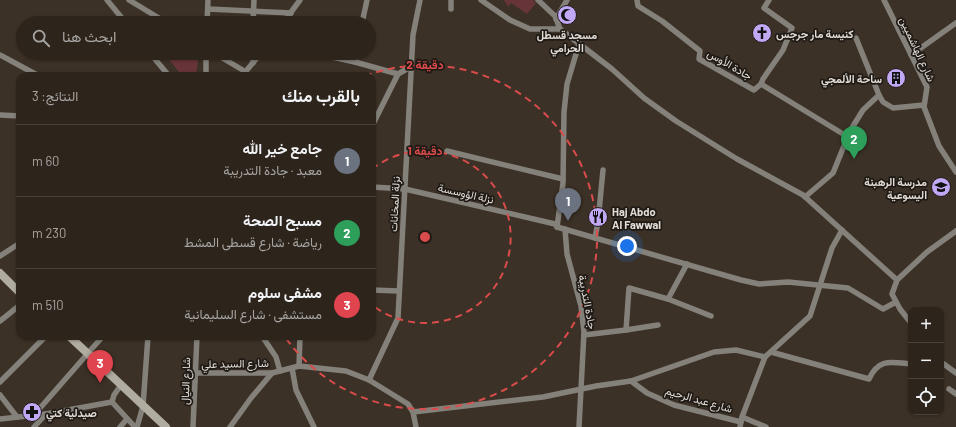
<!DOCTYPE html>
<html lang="ar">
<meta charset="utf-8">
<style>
:root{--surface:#2d251c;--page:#352d25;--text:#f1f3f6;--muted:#a7a5a3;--line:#48423b;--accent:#8bbbb9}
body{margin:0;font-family:Barlow,Vazirmatn,sans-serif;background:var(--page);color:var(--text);direction:rtl}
.controls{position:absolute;right:12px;bottom:12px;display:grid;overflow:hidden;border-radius:8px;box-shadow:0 1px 3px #0004}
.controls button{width:36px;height:36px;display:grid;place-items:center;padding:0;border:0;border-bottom:1px solid var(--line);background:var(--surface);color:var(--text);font:20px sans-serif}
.you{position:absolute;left:627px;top:246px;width:14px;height:14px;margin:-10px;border:3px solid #fff;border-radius:50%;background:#1a73e8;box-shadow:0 0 0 6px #1a73e833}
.badge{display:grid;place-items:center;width:26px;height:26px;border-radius:50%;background:var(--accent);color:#fff;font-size:13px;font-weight:700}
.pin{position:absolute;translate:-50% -33px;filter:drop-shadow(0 1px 2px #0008)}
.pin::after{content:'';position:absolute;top:21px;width:14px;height:12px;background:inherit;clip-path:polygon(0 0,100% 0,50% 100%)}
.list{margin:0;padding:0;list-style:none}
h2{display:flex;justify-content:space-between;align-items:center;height:52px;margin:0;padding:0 16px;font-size:17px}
h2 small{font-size:13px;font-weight:400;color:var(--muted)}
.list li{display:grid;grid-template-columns:26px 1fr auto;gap:12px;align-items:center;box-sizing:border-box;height:72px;padding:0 16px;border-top:1px solid var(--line)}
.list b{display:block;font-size:15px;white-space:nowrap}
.list p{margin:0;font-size:13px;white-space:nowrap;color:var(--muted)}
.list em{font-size:13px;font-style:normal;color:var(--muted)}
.icon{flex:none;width:22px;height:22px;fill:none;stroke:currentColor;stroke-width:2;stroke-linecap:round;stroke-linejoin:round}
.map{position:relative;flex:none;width:956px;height:427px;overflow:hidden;direction:ltr}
.search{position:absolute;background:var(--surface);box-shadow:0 1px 3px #0004;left:16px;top:16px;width:360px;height:44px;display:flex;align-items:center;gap:10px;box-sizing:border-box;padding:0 14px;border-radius:22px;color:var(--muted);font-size:15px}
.panel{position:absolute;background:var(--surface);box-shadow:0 1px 3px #0004;left:16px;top:72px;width:360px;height:268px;border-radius:12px;direction:rtl}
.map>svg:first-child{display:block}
</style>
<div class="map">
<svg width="956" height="427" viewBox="0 0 956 427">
<rect width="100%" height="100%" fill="#3c3126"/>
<g fill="#67343a">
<polygon points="504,0 533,0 536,3 527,14 511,3 508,7"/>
<polygon points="164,53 199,53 196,76 182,76"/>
</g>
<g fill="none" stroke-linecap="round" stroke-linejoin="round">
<g stroke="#83817a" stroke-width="5.5">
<polyline points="107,0 126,23"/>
<polyline points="129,0 167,23"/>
<polyline points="481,0 510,20 530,29 560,29 555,16 538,0"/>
<polyline points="637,0 638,6 662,21 700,51 699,59 754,90 761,84 848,137"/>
<polyline points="884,0 927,87 924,107 939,146 956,172"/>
<polyline points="208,9 291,13"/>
<polyline points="451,9 451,0"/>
<polyline points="556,19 567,0"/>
<polyline points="207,23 208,0"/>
<polyline points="253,23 254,0"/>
<polyline points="283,23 300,0"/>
<polyline points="362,23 367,0"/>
<polyline points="560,29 612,69 644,98 676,121 737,159 803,195 897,280"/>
<polyline points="150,53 169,76"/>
<polyline points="214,53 246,72"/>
<polyline points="314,53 355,62 398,74"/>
<polyline points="0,55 39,76"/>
<polyline points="911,55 956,23"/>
<polyline points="355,62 357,53"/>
<polyline points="253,63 253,53"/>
<polyline points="206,76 206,53"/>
<polyline points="242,76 261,53"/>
<polyline points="761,84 763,79 783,50 792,28 764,8 769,0"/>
<polyline points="879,95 883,102 893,108 924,105"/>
<polyline points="0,115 20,116"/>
<polyline points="372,126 398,74 412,66"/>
<polyline points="447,151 563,179"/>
<polyline points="372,187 405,189 555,224 557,227 741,280 759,284 788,282 848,288 883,309 896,302"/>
<polyline points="805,197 833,173 850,131 863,110 879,95 856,38"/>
<polyline points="557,227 563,183 564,112 567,84 579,44"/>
<polyline points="565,229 567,254 581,306 584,332 579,427"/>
<polyline points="595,238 598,222 603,170"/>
<polyline points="0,256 20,243"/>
<polyline points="372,290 399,291"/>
<polyline points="668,299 711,316"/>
<polyline points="0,321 20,305"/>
<polyline points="911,323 900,309 892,294 897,280 927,252 956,231"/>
<polyline points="626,330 629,288 668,299 687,264"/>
<polyline points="584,335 626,330 658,325"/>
<polyline points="262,336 276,357 280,371"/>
<path d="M771 352 869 379C879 358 891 362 911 364"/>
<polyline points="941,362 956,373"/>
<polyline points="299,366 300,336"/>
<polyline points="292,368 296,390 314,427"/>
<polyline points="195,373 272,373 299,366 346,371 369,380 408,404 413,412 416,427"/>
<polyline points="369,380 398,318 413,35 420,0"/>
<polyline points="631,381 647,393 674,405 741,422"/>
<polyline points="0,382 46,336"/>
<polyline points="949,389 956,394"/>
<polyline points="0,395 17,417"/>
<polyline points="112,402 135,427"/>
<polyline points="112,402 114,395 121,385"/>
<polyline points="413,412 543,397 596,386 631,381 714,352 736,350 765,357"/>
<polyline points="34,415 103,336"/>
<polyline points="742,417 766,427"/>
<polyline points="0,419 46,414 112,402"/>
<polyline points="34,427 46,414"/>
<polyline points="120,427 127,419"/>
<polyline points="137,427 143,406 148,336"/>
<polyline points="193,427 197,336"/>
<polyline points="230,427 251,398 272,373"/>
<polyline points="740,427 742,417 765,357 810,316 832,248 842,230"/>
</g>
<g stroke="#b1aca1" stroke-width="8">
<polyline points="0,273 20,293"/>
<polyline points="69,336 166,427"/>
</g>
</g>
<g fill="none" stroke="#d94c4b" stroke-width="2" stroke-dasharray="7 5">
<path d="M372 169A86 86 0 1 1 372 305"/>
<path d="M365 76A172 172 0 1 1 285 337"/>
</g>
<defs>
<symbol id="mosque-disc" viewBox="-11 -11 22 22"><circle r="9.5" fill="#c0a8f4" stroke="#1f1a15"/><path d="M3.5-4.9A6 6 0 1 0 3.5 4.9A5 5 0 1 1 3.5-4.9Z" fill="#111"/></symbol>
<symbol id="church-disc" viewBox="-11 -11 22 22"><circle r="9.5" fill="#c0a8f4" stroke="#1f1a15"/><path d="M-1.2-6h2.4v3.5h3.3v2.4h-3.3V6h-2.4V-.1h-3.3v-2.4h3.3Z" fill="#111"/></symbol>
<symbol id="building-disc" viewBox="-11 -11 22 22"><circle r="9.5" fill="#c0a8f4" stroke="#1f1a15"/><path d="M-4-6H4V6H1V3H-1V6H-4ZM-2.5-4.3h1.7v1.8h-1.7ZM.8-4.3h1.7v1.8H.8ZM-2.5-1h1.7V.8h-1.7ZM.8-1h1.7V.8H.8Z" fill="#111"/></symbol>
<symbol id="school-disc" viewBox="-11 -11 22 22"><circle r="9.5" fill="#c0a8f4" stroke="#1f1a15"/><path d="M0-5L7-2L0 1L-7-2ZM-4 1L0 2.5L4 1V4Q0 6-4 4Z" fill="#111"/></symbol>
<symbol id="restaurant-disc" viewBox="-11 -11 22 22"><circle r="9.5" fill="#c0a8f4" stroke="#1f1a15"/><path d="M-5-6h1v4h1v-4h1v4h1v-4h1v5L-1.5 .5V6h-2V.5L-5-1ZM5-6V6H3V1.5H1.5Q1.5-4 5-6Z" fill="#111"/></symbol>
<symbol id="pharmacy-disc" viewBox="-11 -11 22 22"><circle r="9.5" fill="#c0a8f4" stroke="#1f1a15"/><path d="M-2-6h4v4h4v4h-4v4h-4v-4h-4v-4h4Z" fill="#111"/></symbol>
</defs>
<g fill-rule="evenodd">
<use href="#mosque-disc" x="556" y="4" width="22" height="22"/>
<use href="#church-disc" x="751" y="22" width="22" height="22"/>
<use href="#building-disc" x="885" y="67" width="22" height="22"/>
<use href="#school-disc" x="930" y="176" width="22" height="22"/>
<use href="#restaurant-disc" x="587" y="206" width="22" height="22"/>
<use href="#pharmacy-disc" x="21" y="401" width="22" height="22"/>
</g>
<g text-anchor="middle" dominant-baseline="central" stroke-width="3.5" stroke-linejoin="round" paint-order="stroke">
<g font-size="11" font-weight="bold" fill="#e3dcd5" stroke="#1f1a15" text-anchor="start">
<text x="776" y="33">كنيسة مار جرجس</text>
<text x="567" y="34" text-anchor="middle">مسجد قسطل<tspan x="567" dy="13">الحرامي</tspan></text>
<text x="882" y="78" text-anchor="end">ساحة الألمجي</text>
<text x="927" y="181" text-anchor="end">مدرسة الرهبنة<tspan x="927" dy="13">اليسوعية</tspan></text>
<text x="612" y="211">Haj Abdo<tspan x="612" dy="13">Al Fawwal</tspan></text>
<text x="46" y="412">صيدلية كتي</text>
</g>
<g font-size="11" fill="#e3dcd5" stroke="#1f1a15">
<text transform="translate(918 49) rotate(65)">شارع الهاشميين</text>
<text transform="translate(730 64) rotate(30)">جادة الأوس</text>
<text transform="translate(466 193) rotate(13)">نزلة الؤوسسة</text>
<text transform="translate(394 204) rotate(-87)">نزلة المخانات</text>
<text transform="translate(588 302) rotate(79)">جادة التدريبة</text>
<text transform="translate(235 363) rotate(-1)">شارع السيد علي</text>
<text transform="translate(185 381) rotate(-88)">شارع النيال</text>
<text transform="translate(699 399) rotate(16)">شارع عبد الرحيم</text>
</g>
</g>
<circle cx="425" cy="237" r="6" fill="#d94c4b" stroke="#1f1a15" stroke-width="2"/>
<g font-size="12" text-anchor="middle" font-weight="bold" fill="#d94c4b" stroke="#1f1a15" stroke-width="3.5" stroke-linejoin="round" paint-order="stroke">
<text x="425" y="69">2 دقيقة</text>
<text x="425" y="155">1 دقيقة</text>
</g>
</svg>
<div class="controls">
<button>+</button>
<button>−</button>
<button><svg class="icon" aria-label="locate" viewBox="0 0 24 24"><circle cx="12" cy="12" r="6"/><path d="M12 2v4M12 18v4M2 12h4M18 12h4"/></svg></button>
</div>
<div class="you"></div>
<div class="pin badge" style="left:568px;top:221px;background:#6b7280">1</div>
<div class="pin badge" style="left:854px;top:159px;background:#2e9e5b">2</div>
<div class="pin badge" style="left:100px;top:383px;background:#e0444e">3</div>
<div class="search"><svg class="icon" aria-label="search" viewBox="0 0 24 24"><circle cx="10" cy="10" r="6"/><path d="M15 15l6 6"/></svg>ابحث هنا</div>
<section class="panel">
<h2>بالقرب منك<small>النتائج: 3</small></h2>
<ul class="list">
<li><span class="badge" style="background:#6b7280">1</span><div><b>جامع خير الله</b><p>معبد · جادة التدريبة</p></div><em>60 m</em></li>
<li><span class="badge" style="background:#2e9e5b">2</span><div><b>مسبح الصحة</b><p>رياضة · شارع قسطى المشط</p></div><em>230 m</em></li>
<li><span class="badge" style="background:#e0444e">3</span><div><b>مشفى سلوم</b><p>مستشفى · شارع السليمانية</p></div><em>510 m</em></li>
</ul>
</section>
</div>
